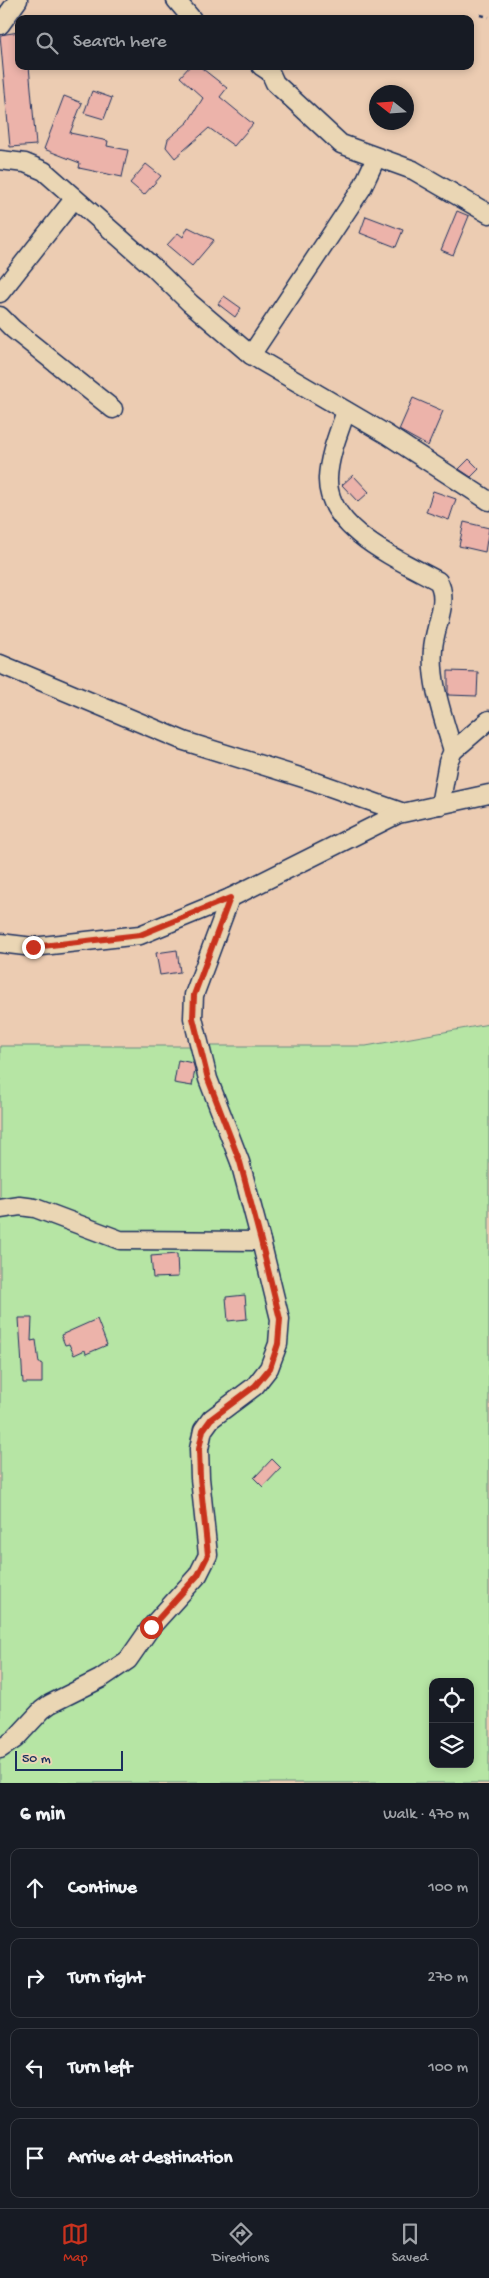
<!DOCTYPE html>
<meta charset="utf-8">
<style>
:root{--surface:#171b24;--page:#242831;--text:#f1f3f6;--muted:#9ea1a6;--line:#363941;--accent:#c8321e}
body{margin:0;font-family:"Gochi Hand",sans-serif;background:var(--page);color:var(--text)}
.controls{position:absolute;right:15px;bottom:15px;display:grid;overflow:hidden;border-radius:10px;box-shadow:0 2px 8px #0003}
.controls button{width:45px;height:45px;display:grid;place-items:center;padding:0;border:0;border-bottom:1px solid var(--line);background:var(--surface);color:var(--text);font:25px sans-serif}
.compass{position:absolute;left:369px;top:85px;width:45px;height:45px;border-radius:50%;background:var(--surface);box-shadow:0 2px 8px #0003;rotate:287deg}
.scale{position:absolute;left:15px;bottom:12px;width:108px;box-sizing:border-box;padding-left:5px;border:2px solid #1b2f5e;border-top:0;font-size:14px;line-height:18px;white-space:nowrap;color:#1b2f5e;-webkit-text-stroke:4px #ead6b4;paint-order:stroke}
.stop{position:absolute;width:15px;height:15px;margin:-11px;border:4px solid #c8321e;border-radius:50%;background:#fff}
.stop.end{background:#c8321e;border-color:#fff;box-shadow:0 1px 5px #0008}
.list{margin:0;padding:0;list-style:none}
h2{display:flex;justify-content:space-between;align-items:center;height:65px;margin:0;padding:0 20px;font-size:21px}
h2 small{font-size:16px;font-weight:400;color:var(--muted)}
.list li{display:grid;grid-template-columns:32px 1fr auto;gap:15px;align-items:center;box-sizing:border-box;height:80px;margin:0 10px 10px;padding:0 10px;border:1px solid var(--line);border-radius:10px}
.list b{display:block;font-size:19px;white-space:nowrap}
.list em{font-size:16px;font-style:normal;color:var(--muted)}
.icon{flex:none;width:28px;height:28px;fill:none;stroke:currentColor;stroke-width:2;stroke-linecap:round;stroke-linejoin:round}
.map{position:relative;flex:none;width:489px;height:1783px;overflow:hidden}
.search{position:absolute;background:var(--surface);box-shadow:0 2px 8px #0003;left:15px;right:15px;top:15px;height:55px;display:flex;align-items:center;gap:12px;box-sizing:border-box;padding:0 18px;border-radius:10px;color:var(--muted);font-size:19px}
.sheet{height:425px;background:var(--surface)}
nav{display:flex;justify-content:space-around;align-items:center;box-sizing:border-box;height:70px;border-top:1px solid var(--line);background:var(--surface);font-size:14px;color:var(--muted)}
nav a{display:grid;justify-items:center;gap:2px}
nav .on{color:var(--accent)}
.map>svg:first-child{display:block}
</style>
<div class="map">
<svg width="489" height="1783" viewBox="0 0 489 1783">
<rect width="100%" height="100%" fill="#ecccb2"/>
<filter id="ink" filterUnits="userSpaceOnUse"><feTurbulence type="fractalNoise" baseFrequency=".02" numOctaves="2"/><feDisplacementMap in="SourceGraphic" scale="10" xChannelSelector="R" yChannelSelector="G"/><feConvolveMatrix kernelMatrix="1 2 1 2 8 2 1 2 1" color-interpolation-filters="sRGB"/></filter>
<g filter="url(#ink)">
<path fill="#b6e5a4" stroke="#688a81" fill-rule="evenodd" d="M489 1024V1783H0V1046H366ZM433 1682H470V1764H433Z"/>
<g fill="#ecb3aa" stroke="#1b2f5e">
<polygon points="19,32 19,66 29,66 36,145 10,147 0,35"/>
<polygon points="190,66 199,66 227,88 220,97 253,124 234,146 209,128 175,158 166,147 168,139 188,122 203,98 180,77"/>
<polygon points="92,91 112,98 104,119 84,113"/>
<polygon points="64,96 82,103 70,133 108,141 107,146 128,150 122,177 79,168 80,163 44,149"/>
<polygon points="146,164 161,176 144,195 130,183"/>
<polygon points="457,211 469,216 453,255 441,250"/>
<polygon points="366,216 403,230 396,247 360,233"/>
<polygon points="188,227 214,240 192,266 167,245 178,233 183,237"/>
<polygon points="224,296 241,308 235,317 218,304"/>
<polygon points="413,398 443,411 428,446 399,430"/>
<polygon points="469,459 479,469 471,477 459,469"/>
<polygon points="353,475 369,492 358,502 342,485"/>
<polygon points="433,491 456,499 449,520 426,512"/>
<polygon points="464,522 489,528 485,552 459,546"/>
<polygon points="448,671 478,672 477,696 448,695"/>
<polygon points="177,950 180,972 160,975 156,953"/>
<polygon points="178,1060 193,1063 195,1070 192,1086 174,1083"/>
<polygon points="177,1254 178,1277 153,1278 151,1256"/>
<polygon points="245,1295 247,1319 228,1321 226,1297"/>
<polygon points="19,1318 32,1318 31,1341 36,1340 39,1363 42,1363 42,1383 23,1383"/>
<polygon points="97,1319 107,1345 86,1354 85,1350 74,1355 69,1344 65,1345 61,1335"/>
<polygon points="272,1459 281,1468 263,1487 254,1478"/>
</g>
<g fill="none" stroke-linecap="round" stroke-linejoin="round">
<defs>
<g id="minor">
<polyline points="176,0 192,19"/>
<polyline points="0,25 18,0"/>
<polyline points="261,66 270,72 275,83 341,144 413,170 489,214"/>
<polyline points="0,160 25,163 44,171 153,267 190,303 251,355 386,434 489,501"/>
<polyline points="0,293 74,199"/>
<polyline points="0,316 13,329 113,409"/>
<polyline points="251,355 362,188 376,158"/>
<path d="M346 411C339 432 329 455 328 478 326 530 400 560 438 581 450 601 434 627 433 649 430 683 444 719 453 751"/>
<polyline points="0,664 184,741 316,782 401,812"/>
<polyline points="440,805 448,762 453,751 489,720"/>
<polyline points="0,943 33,947 140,935 230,898 398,814 489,794"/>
<polyline points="0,1209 20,1206 35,1208 120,1240 261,1241"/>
<polyline points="0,1749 15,1739 42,1710 50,1704 100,1679 128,1660 151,1627 198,1575 208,1555 200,1478 199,1449 203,1430 211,1419 255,1386 269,1368 278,1344 280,1319 261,1241 240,1162 208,1079 193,1018 194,995 230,898"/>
</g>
</defs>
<use href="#minor" stroke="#1b2f5e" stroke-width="21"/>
<polyline stroke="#1b2f5e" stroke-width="2.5" stroke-dasharray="5 4" stroke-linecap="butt" points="480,15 489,17"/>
<use href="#minor" stroke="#ead6b4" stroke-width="18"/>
</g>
</g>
<g fill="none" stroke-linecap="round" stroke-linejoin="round" filter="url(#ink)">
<polyline stroke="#c8321e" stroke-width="6" points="33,947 140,935 230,898 194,995 193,1018 208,1079 240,1162 261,1241 280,1319 278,1344 270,1368 255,1386 211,1419 203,1430 199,1449 200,1478 208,1555 198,1575 151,1627"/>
</g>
</svg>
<div class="controls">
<button><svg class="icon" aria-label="locate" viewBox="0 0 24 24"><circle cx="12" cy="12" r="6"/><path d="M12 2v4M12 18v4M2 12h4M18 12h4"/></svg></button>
<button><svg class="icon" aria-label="layers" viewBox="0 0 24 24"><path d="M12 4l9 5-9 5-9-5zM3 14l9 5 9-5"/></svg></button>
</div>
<svg class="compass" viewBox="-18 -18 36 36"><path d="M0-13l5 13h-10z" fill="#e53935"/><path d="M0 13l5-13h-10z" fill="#9ea1a6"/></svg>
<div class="scale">50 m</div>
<div class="stop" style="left:151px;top:1627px"></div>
<div class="stop end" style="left:33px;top:947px"></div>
<div class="search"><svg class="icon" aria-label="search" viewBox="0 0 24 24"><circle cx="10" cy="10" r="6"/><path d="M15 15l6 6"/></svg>Search here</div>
</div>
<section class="sheet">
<h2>6 min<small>Walk · 470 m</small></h2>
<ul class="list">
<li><svg class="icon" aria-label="ahead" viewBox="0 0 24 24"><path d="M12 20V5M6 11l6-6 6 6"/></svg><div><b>Continue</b></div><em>100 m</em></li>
<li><svg class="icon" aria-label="right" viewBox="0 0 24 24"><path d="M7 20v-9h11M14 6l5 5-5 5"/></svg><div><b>Turn right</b></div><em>270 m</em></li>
<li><svg class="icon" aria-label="left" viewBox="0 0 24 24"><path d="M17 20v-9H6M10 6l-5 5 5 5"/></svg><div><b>Turn left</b></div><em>100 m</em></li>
<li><svg class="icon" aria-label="arrive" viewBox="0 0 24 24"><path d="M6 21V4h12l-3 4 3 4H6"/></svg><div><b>Arrive at destination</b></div></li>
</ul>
</section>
<nav>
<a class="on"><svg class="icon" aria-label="map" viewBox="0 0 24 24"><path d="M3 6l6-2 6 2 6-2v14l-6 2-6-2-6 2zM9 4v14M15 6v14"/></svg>Map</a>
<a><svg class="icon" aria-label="directions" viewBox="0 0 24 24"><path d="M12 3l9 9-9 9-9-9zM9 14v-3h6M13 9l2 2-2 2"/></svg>Directions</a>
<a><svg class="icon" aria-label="saved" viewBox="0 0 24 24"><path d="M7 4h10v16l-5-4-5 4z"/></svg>Saved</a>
</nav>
